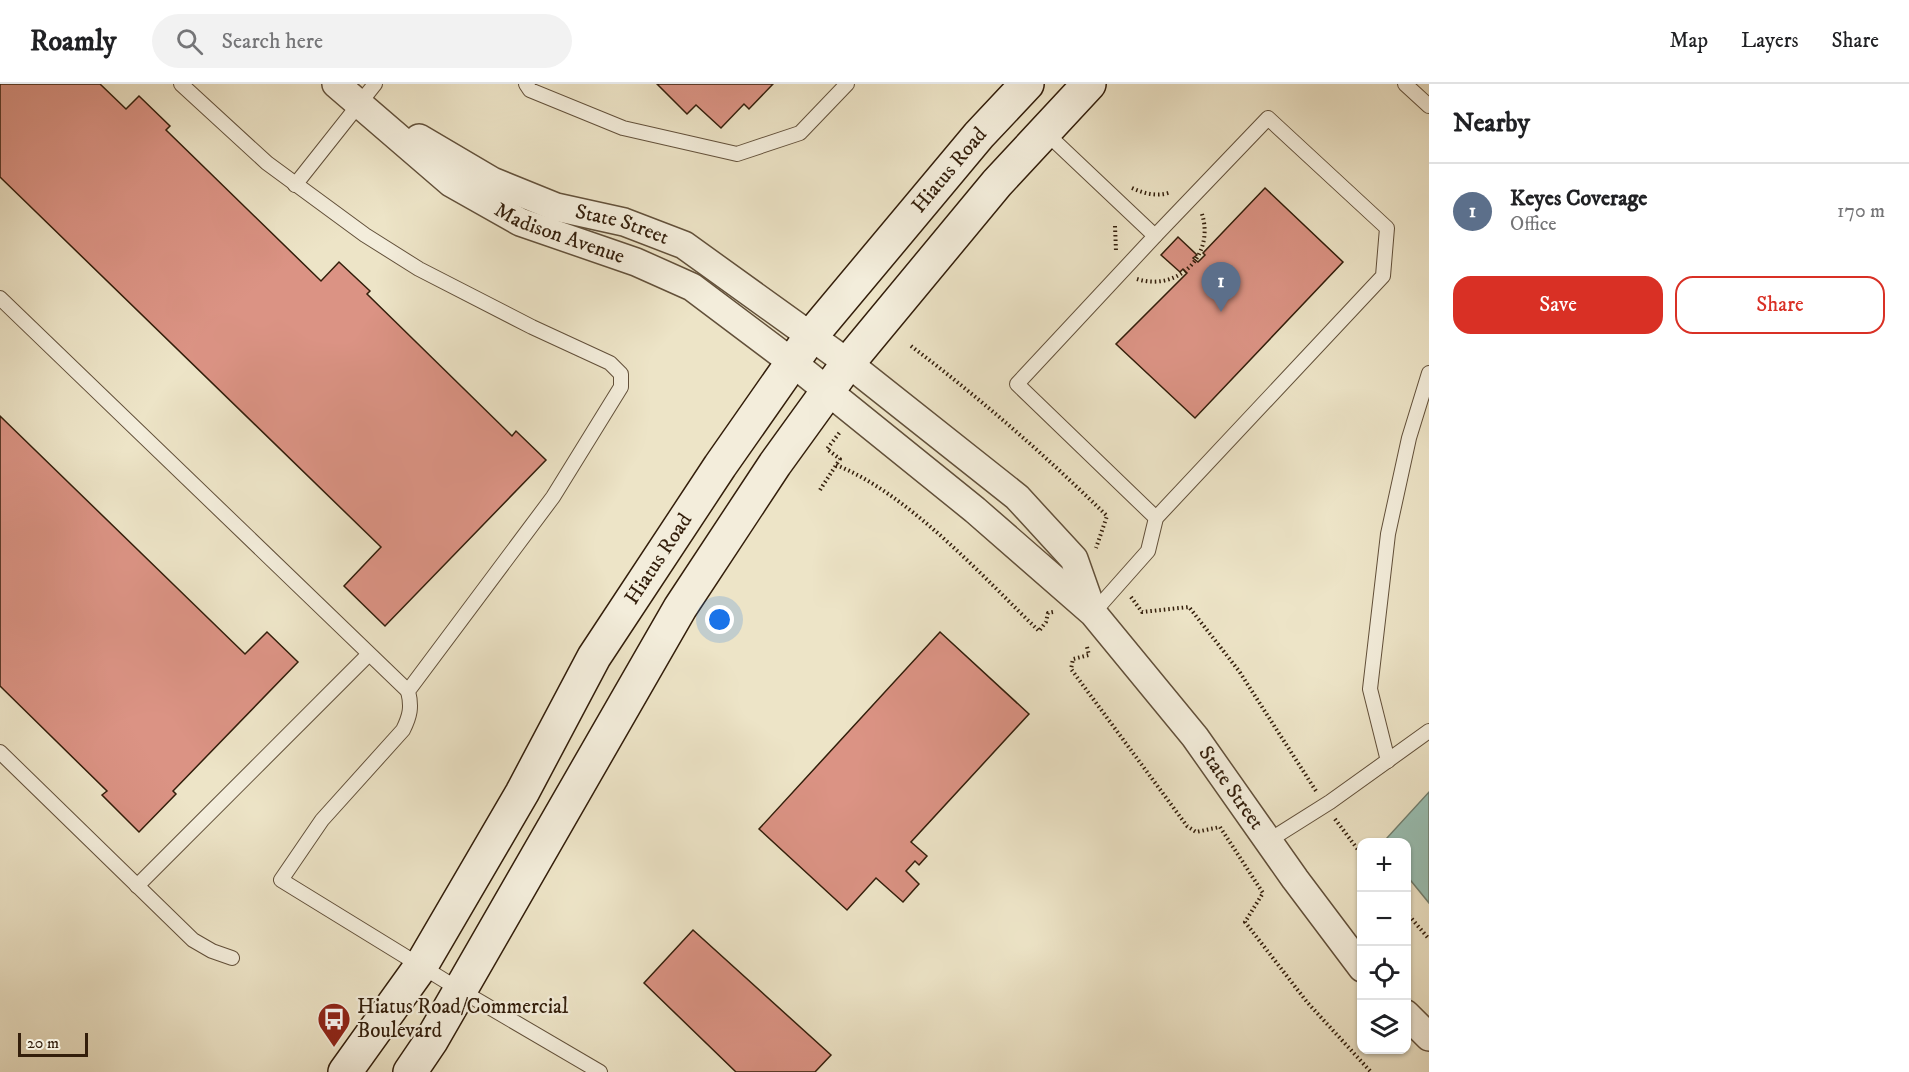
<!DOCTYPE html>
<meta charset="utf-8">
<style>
:root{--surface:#fff;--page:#f2f2f2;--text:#202124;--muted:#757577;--line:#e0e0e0;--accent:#d93025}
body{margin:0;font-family:"IM FELL DW Pica",serif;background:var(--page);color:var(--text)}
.controls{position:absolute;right:18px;bottom:18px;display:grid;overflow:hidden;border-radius:12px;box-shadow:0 2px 4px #0004}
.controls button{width:54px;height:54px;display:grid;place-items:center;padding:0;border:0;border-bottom:2px solid var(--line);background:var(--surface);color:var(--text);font:30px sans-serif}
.scale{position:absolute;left:18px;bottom:15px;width:70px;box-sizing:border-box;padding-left:6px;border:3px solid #331e0b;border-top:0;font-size:16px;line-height:21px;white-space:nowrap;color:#331e0b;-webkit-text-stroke:4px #f3eddb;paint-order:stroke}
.you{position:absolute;left:720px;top:536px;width:21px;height:21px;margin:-15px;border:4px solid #fff;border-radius:50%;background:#1a73e8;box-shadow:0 0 0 9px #1a73e833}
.badge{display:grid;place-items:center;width:39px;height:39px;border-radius:50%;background:var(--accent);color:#fff;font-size:20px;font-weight:700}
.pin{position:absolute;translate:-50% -50px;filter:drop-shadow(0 2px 3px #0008)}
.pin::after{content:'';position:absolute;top:32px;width:21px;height:18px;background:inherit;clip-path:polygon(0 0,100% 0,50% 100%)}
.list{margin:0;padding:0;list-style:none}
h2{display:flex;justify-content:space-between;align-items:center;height:78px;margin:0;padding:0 24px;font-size:26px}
h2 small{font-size:20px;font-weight:400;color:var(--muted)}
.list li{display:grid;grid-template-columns:39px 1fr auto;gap:18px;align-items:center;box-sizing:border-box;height:96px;padding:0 24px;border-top:2px solid var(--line)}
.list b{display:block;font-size:22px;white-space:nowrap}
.list p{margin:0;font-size:20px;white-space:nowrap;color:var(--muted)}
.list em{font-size:20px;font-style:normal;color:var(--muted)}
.actions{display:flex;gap:12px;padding:18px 24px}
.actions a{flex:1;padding:14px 0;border:2px solid var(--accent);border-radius:18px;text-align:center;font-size:21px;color:var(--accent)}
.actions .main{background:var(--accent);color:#fff}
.icon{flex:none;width:33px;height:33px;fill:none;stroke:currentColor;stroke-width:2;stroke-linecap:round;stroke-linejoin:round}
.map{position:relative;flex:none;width:1429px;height:988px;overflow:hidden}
header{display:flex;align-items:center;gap:36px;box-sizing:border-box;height:84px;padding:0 30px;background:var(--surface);border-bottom:2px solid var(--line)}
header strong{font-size:28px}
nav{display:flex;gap:33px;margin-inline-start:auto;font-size:21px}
.search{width:420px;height:54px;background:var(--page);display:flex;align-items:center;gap:15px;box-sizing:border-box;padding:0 21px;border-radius:33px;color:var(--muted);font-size:22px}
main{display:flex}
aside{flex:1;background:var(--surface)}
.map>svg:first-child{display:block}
</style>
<header>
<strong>Roamly</strong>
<div class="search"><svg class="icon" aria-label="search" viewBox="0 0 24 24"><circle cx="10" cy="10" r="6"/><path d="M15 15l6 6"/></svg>Search here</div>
<nav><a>Map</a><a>Layers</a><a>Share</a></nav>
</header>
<main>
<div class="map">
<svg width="1429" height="988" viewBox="0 0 1429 988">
<rect width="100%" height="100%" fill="#ede4c7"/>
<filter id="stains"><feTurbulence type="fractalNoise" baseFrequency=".00333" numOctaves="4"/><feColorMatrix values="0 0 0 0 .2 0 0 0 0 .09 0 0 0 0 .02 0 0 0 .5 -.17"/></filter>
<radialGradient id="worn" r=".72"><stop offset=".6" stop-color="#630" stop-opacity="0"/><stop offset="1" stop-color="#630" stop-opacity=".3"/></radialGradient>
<polygon fill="#99bfb3" stroke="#707f70" stroke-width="1.5" points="1429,708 1429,819 1407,792 1406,758 1388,758 1386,755"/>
<g fill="#db9384" stroke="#331e0b" stroke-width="1.5">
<polygon points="0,0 100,0 126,25 139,12 170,42 166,46 321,197 339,178 370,207 367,210 512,352 516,347 546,376 385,542 344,502 381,463 0,93"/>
<polygon points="657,0 773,0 749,25 744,20 721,44 696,21 687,30"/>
<polygon points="1265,104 1343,178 1195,334 1116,260 1187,189 1183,185 1180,188 1161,171 1178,153 1197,171 1193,174 1198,178 1205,171 1203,169"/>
<polygon points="0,332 245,570 267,548 298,578 173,707 176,710 139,748 102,711 107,707 0,602"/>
<polygon points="940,548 1029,630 911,758 927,772 919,781 915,777 906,787 919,800 903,818 876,794 847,826 759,745"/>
<polygon points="693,846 831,971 815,988 736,988 644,899"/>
</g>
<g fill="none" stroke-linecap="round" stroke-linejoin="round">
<defs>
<g id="lane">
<path d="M181 0 267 79 365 151 419 185 532 243 610 279 621 290V303L553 413 408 607C412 623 410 632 403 646L322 736 281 796 460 906 600 988"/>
<polyline points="526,0 530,6 623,44 737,70 800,49 847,0"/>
<polyline points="1405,0 1429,22"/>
<polyline points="1045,48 1155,152 1268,34 1387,144 1383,192 1156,434 1148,467 1093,529"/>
<polyline points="295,101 375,0"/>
<polyline points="1155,152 1017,300 1156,434"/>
<polyline points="0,214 408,607"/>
<polyline points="0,668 193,856 212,867 232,874"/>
<polyline points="1388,677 1370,605 1388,450 1409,354 1429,289"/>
<polyline points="1268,757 1330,718 1429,647"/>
<polyline points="137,802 368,571"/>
</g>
<g id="street">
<path id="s1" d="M336 0 451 99 520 138 636 178 692 203 793 279 975 426 1093 529 1195 653 1295 795 1362 884"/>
<path id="s2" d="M419 54 492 97 556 123 624 138 684 161 848 279 1017 413 1074 475 1092 526"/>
<polyline points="1406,930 1429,953"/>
</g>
<g id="secondary">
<path id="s3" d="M345 988 421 882 522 709 594 573 720 382 811 252 979 51 1027 0"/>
<polyline points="410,988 431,957 680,524 775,380 848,279 997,99 1089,0"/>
</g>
</defs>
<use href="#lane" stroke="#62503a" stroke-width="16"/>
<use href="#street" stroke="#62503a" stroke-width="30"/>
<use href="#secondary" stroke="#331e0b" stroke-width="36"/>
<g stroke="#331e0b" stroke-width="4" stroke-dasharray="1.5 3" stroke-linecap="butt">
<path d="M1132 104C1145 110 1158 113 1171 108"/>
<polyline points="1115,142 1116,167"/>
<path d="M1137 195C1178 208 1215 171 1202 130"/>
<path d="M911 262C981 315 1045 371 1107 432L1096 464"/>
<path d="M836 381C909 410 983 493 1039 547L1046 538 1048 529 1053 528"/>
<polyline points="820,406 840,375 827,365 840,348"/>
<polyline points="1131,513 1142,528 1189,523 1239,587 1316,707"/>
<polyline points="1087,563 1089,571 1073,575 1071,585 1187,742 1196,748 1220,743 1263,809 1245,838 1307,918 1371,988"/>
<polyline points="1335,735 1362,771"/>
<polyline points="1406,828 1429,855"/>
</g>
<use href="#lane" stroke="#f3eddb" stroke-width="14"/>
<use href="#street" stroke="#f3eddb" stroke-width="27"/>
<use href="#secondary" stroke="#f3eddb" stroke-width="33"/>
</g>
<defs>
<symbol id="bus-pin" viewBox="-11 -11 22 30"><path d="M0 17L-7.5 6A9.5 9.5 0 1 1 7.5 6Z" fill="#8f2418" stroke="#f3eddb"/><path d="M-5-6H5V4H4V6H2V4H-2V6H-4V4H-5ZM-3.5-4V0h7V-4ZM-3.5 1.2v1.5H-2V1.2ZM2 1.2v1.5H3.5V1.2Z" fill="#fff"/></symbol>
</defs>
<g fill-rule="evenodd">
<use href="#bus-pin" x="315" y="916" width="38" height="52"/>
</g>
<g text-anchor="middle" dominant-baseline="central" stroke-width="4.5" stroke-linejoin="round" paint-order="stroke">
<g font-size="21" fill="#331e0b" stroke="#f3eddb">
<text stroke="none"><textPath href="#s3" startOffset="1088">Hiatus Road</textPath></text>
<text stroke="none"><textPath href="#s2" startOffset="222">State Street</textPath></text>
<text stroke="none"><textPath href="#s1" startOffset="272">Madison Avenue</textPath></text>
<text stroke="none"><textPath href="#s3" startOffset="602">Hiatus Road</textPath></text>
<text stroke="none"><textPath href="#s1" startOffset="1155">State Street</textPath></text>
</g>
<g font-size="21" fill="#331e0b" stroke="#f3eddb" text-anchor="start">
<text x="357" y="923">Hiatus Road/Commercial<tspan x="357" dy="24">Boulevard</tspan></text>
</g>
</g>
<rect width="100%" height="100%" filter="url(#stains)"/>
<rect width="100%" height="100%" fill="url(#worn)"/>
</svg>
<div class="controls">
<button>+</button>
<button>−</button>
<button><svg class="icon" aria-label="locate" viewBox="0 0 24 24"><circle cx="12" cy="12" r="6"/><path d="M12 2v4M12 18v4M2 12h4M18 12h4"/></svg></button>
<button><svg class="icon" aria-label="layers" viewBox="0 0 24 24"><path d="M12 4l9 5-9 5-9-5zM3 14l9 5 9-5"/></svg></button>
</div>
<div class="scale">20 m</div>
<div class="you"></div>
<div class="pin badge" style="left:1221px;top:228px;background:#5c6f8a">1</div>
</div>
<aside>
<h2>Nearby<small></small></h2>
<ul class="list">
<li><span class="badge" style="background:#5c6f8a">1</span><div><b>Keyes Coverage</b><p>Office</p></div><em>170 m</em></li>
</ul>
<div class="actions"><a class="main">Save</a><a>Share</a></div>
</aside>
</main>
